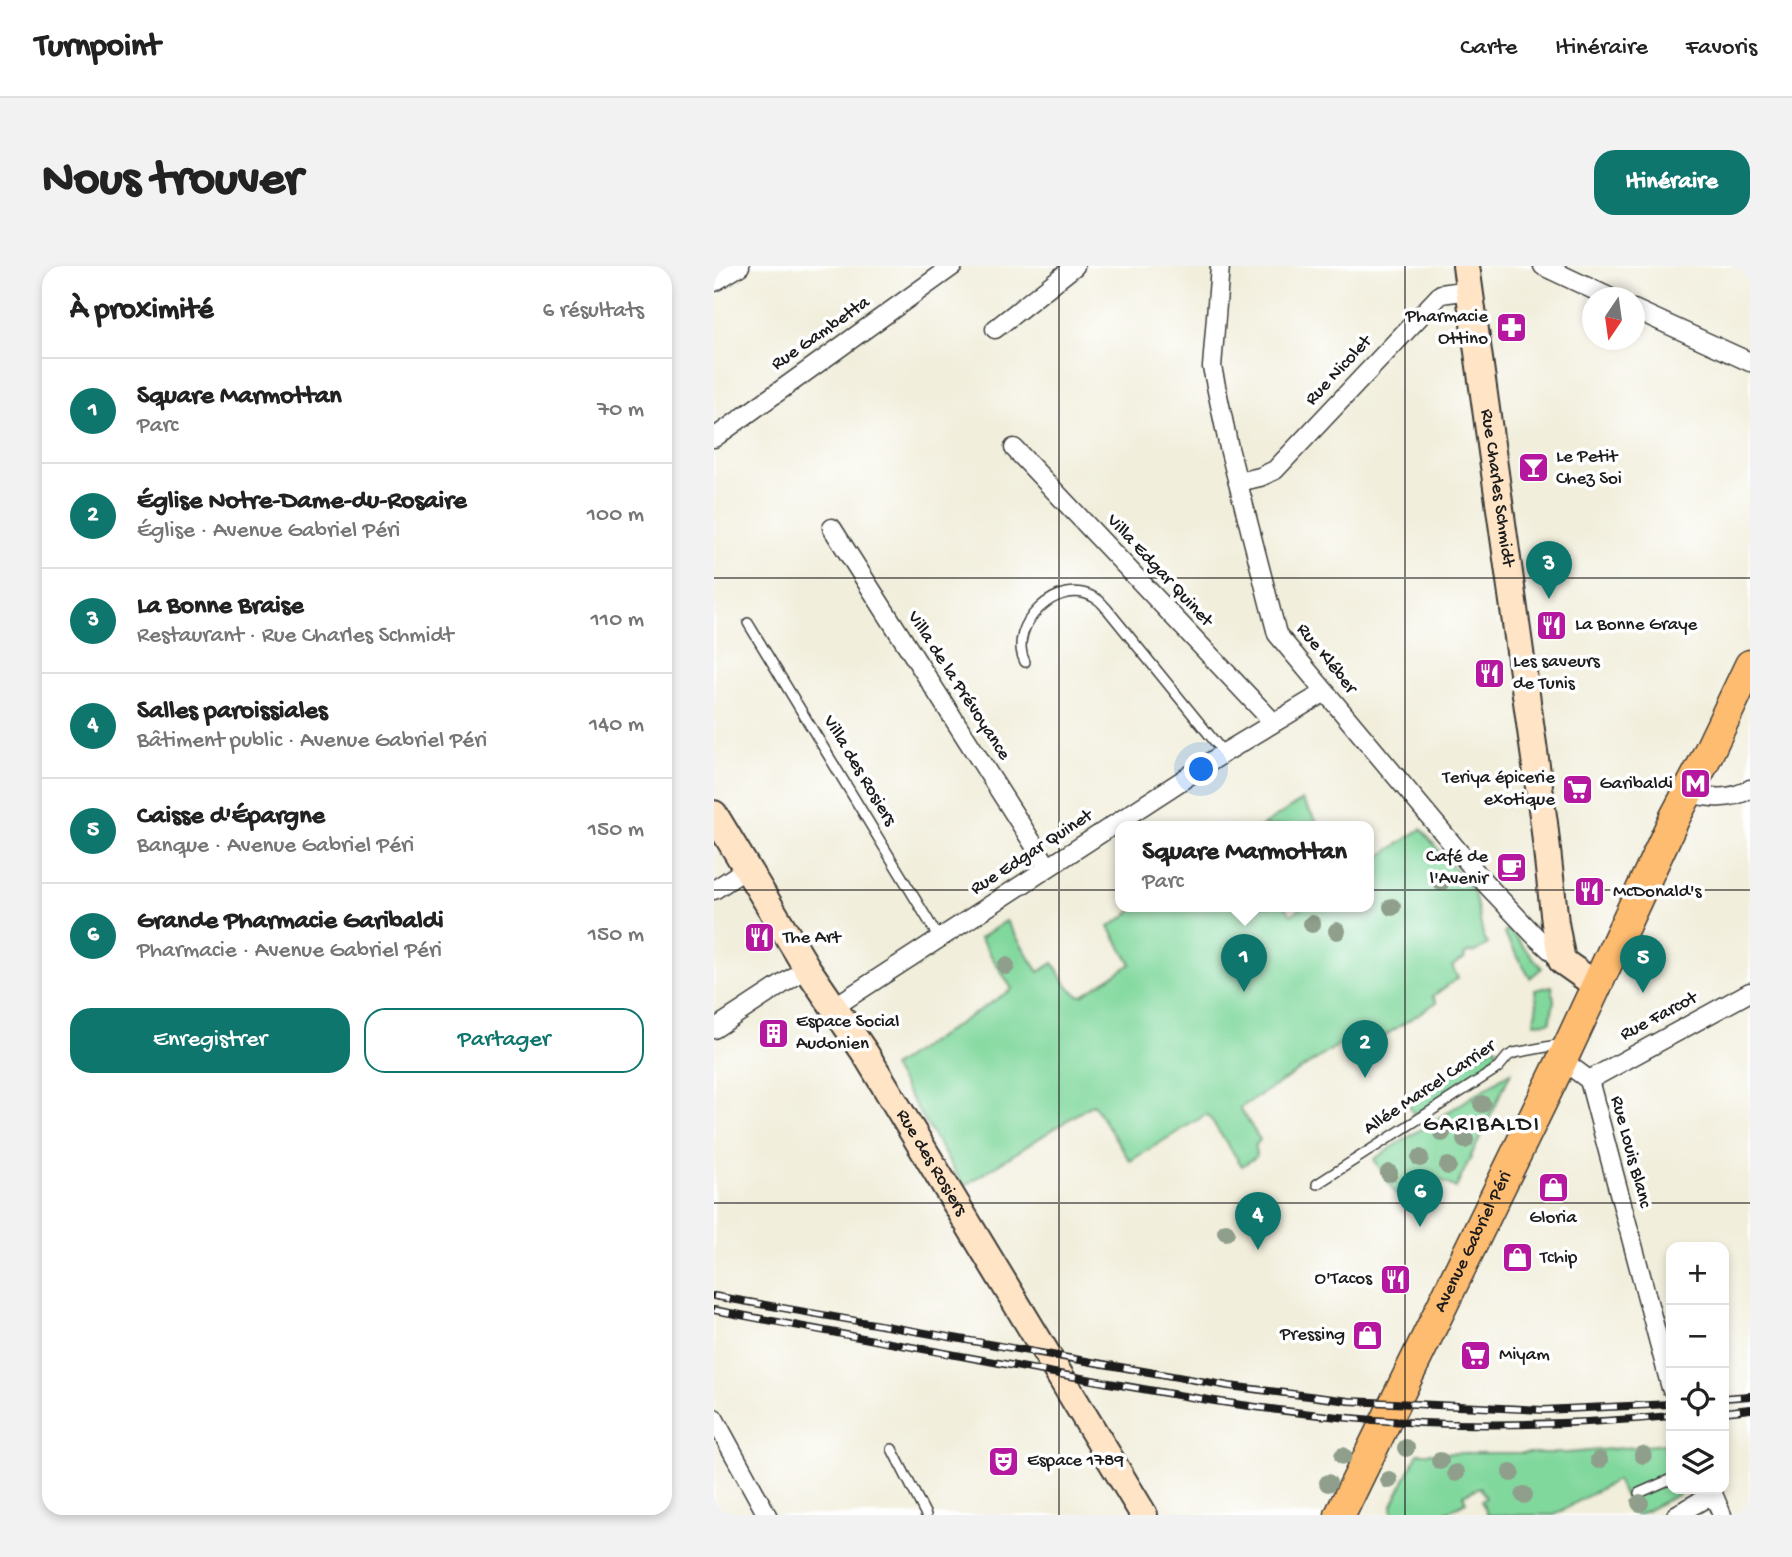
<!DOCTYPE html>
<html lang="fr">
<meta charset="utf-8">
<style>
:root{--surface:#fff;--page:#f2f2f2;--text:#222;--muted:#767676;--line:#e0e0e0;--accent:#0f766e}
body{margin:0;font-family:"Gochi Hand",sans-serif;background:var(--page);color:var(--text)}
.controls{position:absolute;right:21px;bottom:21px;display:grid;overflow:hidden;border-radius:14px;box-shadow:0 4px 10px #0003}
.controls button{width:63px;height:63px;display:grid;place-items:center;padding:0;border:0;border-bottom:2px solid var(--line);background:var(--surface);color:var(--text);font:35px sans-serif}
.compass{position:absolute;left:868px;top:21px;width:63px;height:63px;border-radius:50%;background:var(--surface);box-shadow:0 4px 10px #0003;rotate:193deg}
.you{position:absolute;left:488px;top:504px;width:24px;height:24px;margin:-18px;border:5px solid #fff;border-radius:50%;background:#1a73e8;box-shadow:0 0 0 10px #1a73e833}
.badge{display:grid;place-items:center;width:46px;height:46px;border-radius:50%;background:var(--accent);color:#fff;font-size:23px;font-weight:700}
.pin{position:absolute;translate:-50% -58px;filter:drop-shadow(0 2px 4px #0008)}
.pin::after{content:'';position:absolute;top:37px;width:24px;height:21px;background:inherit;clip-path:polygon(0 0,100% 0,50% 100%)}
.popup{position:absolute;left:401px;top:555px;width:259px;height:91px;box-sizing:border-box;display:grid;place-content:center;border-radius:14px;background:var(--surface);filter:drop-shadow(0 2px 5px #0005);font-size:23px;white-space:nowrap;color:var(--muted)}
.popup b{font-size:26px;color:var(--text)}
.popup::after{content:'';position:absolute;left:50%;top:100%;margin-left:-14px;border:14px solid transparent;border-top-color:var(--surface)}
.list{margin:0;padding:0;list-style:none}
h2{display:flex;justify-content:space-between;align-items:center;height:91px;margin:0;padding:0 28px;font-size:30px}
h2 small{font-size:23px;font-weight:400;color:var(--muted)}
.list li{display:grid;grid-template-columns:46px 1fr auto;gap:21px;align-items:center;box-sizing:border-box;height:105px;padding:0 28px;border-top:2px solid var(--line)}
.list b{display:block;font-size:26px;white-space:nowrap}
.list p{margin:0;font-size:23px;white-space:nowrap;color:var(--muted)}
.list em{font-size:23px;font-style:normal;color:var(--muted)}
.actions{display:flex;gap:14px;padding:21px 28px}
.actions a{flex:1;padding:16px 0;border:2px solid var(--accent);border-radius:21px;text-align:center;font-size:24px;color:var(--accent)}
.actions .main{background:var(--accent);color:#fff}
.icon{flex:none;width:38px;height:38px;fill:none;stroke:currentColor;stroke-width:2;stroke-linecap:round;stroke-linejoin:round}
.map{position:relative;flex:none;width:1036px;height:1249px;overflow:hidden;border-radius:21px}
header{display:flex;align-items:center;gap:42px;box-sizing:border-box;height:98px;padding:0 35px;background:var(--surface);border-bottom:2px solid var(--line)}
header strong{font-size:33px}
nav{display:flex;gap:38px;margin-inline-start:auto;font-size:24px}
.intro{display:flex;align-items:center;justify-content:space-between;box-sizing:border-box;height:168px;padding:0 42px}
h1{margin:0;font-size:49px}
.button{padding:18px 32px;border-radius:21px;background:var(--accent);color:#fff;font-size:24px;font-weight:700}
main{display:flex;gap:42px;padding:0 42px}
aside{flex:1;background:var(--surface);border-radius:21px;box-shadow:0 4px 10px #0003}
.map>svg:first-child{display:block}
</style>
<header>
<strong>Turnpoint</strong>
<nav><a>Carte</a><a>Itinéraire</a><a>Favoris</a></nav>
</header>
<div class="intro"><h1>Nous trouver</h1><a class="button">Itinéraire</a></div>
<main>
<aside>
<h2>À proximité<small>6 résultats</small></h2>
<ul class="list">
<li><span class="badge">1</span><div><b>Square Marmottan</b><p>Parc</p></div><em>70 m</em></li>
<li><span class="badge">2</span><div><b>Église Notre-Dame-du-Rosaire</b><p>Église · Avenue Gabriel Péri</p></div><em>100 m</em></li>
<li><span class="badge">3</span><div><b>La Bonne Braise</b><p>Restaurant · Rue Charles Schmidt</p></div><em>110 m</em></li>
<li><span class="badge">4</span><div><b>Salles paroissiales</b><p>Bâtiment public · Avenue Gabriel Péri</p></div><em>140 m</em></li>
<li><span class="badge">5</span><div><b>Caisse d'Épargne</b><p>Banque · Avenue Gabriel Péri</p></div><em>150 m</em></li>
<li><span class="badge">6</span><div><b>Grande Pharmacie Garibaldi</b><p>Pharmacie · Avenue Gabriel Péri</p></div><em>150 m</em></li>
</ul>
<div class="actions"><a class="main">Enregistrer</a><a>Partager</a></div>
</aside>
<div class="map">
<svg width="1036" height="1249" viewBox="0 0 1036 1249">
<rect width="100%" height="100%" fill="#fff"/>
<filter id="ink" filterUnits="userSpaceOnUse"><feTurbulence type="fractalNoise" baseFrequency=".0143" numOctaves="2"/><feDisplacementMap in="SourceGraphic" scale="14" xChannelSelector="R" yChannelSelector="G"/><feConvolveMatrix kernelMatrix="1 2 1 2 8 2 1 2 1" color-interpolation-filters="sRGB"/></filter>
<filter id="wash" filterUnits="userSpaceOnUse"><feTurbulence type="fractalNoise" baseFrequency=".00686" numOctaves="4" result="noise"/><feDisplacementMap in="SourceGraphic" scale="28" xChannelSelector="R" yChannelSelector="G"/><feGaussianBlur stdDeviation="1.57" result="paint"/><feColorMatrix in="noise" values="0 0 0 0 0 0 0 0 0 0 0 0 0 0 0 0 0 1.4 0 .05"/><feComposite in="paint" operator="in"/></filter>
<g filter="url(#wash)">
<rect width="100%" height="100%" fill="#f1eedb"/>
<g fill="#81d89d" stroke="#4e7a5c" stroke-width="2">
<polygon points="588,534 606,560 548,560"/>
<polygon points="707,563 760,626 770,673 774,678 759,687 757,685 750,689 751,692 738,700 744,712 719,730 723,736 656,779 647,765 526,842 546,874 541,880 542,891 528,900 493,848 416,895 379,838 250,920 178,801 298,723 266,672 292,655 325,706 339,697 353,719 364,729 368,729 417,698 395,661 426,640 571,640 577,649 590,640 654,640 654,598"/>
<polygon points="794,663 828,702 816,712 790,667"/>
<polygon points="838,720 840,735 836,756 820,757 823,737 821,724"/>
<path d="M780 780 783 783C773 811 725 833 700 849L692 835Z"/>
<polygon points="797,806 742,922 716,910 682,929 660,893"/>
<polygon points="952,1178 957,1190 957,1223 968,1223 965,1228 924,1249 921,1249 902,1214 840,1249 774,1249 767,1235 772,1232 766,1221 749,1229 752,1236 727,1249 679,1249 678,1239 704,1187 853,1187"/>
</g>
</g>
<g filter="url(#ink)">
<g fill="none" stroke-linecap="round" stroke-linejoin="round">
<defs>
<g id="lane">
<polyline points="34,357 225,672"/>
<path d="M311 396C292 360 345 309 381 332 386 334 390 340 393 343L510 487"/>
<polyline points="603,918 784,802 794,790 800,787 848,778"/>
<polyline points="178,1183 212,1249"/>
<polyline points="925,1227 957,1213"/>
</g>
<g id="street">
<polyline points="506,0 498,101 515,182 563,368 771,617 823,672 848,695"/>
<polyline points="829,0 897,32"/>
<polyline points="0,16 26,0"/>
<polyline points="920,43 1036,96"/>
<polyline points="281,63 361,0"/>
<polyline points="0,172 239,0"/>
<polyline points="300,182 559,456"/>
<polyline points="524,216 546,211 561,204 727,28 756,24"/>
<polyline points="118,262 334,601"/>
<path d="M974 527C996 532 1015 535 1036 523"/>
<polyline points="0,624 32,603"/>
<polyline points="120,741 510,487 611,426"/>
<polyline points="0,763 93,702"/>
<polyline points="848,794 875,814 957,1122"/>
<polyline points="875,814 1036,726"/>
<polyline points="0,1152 53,1249"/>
<polyline points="997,1223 1008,1249"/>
<polyline points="962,1249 999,1228"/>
</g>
<g id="secondary">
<path id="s1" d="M752 0 830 557 841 657 848 695 882 719"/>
<path id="s2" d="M0 548 93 702 151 787 430 1249"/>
</g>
<g id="primary">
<path id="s3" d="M626 1249 848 794 961 551 989 498 1036 399"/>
</g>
</defs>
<use href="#lane" stroke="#3c3c39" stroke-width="12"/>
<use href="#street" stroke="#3c3c39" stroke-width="21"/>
<use href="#secondary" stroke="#3c3c39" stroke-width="30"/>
<use href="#primary" stroke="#3c3c39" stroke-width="33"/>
<use href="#lane" stroke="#fff" stroke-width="9"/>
<use href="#street" stroke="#fff" stroke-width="18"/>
<use href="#secondary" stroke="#ffe4c6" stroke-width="26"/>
<use href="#primary" stroke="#febc70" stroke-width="30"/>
<defs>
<g id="rail">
<polyline points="0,1030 515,1120 635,1135 829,1144 957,1138"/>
<path d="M0 1044C99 1063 197 1081 296 1099 405 1119 514 1140 625 1151 735 1162 847 1160 957 1150"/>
<polyline points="1010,1132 1036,1130"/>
<polyline points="1010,1146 1036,1143"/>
</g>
</defs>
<use href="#rail" stroke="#1c1c1c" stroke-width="8"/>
<use href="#rail" stroke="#fff" stroke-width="5" stroke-dasharray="16" stroke-linecap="butt"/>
</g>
<g fill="#8f9f8b">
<circle cx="727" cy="616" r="9"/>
<circle cx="678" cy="641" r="9"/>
<circle cx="598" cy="658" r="9"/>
<circle cx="623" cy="665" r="9"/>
<circle cx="292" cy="700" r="9"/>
<circle cx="768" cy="838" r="9"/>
<circle cx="728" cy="867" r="9"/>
<circle cx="751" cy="874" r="9"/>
<circle cx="706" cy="892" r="9"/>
<circle cx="734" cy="900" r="9"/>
<circle cx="675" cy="907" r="9"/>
<circle cx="512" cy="966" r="9"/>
<circle cx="692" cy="1182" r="9"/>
<circle cx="929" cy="1189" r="9"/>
<circle cx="629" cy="1190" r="9"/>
<circle cx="885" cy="1194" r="9"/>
<circle cx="726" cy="1195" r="9"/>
<circle cx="742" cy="1207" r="9"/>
<circle cx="797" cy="1207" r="9"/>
<circle cx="675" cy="1214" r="9"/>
<circle cx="614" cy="1217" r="9"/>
<circle cx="810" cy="1229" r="9"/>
<circle cx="926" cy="1237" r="9"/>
</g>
</g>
<path fill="none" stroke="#1c1c1c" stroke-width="2" stroke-opacity="0.55" d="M345 0V1249M691 0V1249M0 312H1036M0 624H1036M0 937H1036"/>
<defs>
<symbol id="pharmacy-square" viewBox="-11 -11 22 22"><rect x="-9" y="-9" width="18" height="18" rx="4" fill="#b5179e" stroke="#fff"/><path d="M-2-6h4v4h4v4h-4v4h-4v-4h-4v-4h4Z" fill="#fff"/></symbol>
<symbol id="bar-square" viewBox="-11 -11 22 22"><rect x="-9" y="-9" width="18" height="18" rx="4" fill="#b5179e" stroke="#fff"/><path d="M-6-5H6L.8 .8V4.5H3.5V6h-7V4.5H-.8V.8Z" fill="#fff"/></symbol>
<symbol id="restaurant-square" viewBox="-11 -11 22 22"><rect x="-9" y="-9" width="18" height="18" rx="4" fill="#b5179e" stroke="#fff"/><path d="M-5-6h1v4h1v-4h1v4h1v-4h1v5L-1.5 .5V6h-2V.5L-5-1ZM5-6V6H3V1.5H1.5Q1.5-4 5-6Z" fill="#fff"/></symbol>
<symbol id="metro-square" viewBox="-11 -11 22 22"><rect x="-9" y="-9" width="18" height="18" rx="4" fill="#b5179e" stroke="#fff"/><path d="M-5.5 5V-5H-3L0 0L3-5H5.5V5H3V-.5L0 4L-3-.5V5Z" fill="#fff"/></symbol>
<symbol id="supermarket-square" viewBox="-11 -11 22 22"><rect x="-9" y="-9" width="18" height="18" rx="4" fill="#b5179e" stroke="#fff"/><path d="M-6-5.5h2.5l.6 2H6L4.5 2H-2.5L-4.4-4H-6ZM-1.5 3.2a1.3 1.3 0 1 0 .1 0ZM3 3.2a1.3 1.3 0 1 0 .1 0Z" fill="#fff"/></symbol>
<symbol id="cafe-square" viewBox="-11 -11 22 22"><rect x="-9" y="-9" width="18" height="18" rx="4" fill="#b5179e" stroke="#fff"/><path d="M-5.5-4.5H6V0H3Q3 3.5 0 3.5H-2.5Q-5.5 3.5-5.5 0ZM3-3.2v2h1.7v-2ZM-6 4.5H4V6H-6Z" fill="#fff"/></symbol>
<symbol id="building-square" viewBox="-11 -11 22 22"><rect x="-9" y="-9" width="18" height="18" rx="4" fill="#b5179e" stroke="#fff"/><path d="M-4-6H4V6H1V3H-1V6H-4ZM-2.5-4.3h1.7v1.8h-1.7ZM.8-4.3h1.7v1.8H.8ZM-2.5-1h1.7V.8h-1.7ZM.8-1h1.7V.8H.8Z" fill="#fff"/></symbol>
<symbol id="shop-square" viewBox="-11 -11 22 22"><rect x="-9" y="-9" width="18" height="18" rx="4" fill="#b5179e" stroke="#fff"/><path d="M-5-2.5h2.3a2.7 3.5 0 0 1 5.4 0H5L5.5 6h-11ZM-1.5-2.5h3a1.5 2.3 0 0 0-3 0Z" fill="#fff"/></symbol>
<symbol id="theatre-square" viewBox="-11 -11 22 22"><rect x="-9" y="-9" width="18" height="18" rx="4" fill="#b5179e" stroke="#fff"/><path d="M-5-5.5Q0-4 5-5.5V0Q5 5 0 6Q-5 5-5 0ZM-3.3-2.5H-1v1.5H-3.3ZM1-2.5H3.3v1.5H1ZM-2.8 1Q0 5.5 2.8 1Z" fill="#fff"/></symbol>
</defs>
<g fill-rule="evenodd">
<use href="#pharmacy-square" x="780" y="44" width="35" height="35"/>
<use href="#bar-square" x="802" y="184" width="35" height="35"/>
<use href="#restaurant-square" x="820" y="342" width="35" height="35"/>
<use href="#restaurant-square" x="758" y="390" width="35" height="35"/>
<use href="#metro-square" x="964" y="500" width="35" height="35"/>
<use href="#supermarket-square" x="846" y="506" width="35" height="35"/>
<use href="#cafe-square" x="780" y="584" width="35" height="35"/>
<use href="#restaurant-square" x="858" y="608" width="35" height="35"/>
<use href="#restaurant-square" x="28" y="654" width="35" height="35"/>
<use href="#building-square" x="42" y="750" width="35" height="35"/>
<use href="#shop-square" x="822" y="904" width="35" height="35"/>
<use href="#shop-square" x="786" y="974" width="35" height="35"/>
<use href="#restaurant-square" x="664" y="996" width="35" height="35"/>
<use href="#shop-square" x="636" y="1052" width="35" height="35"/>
<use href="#supermarket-square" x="744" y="1072" width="35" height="35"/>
<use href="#theatre-square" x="272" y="1178" width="35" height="35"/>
</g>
<g text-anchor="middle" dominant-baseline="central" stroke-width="7" stroke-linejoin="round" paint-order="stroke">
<g font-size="19" fill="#1c1c1c" stroke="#fff" text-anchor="start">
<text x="774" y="51" text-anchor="end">Pharmacie<tspan x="774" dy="22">Ottino</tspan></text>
<text x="842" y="191">Le Petit<tspan x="842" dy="22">Chez Soi</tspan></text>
<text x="861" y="359">La Bonne Graye</text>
<text x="799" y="396">Les saveurs<tspan x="799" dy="22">de Tunis</tspan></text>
<text x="841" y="512" text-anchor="end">Teriya épicerie<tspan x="841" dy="22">exotique</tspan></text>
<text x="959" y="518" text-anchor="end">Garibaldi</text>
<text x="774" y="591" text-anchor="end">Café de<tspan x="774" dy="22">l'Avenir</tspan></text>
<text x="899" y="626">McDonald's</text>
<text x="69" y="672">The Art</text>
<text x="82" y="756">Espace Social<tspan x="82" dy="22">Audonien</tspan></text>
<text x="839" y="952" text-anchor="middle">Gloria</text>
<text x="826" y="992">Tchip</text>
<text x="658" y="1013" text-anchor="end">O'Tacos</text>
<text x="631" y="1069" text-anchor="end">Pressing</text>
<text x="785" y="1089">Miyam</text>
<text x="313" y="1195">Espace 1789</text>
</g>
<g font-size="19" fill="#1c1c1c" stroke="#fff">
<text transform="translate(107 68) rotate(-35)">Rue Gambetta</text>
<text transform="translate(625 105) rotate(-47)">Rue Nicolet</text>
<text stroke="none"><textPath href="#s1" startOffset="224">Rue Charles Schmidt</textPath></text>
<text transform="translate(445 305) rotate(47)">Villa Edgar Quinet</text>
<text transform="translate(612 393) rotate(51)">Rue Kléber</text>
<text transform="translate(244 420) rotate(57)">Villa de la Prévoyance</text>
<text transform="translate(145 505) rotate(59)">Villa des Rosiers</text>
<text transform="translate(318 587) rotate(-33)">Rue Edgar Quinet</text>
<text transform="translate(945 751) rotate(-28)">Rue Farcot</text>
<text transform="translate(716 822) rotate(-34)">Allée Marcel Carrier</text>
<text transform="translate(916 886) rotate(75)">Rue Louis Blanc</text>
<text stroke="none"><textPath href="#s2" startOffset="411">Rue des Rosiers</textPath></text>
<text stroke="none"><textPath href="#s3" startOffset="304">Avenue Gabriel Péri</textPath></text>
</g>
<g font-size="23" letter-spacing="2" fill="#1c1c1c" stroke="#fff">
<text x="768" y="859">GARIBALDI</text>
</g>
</g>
</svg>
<div class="controls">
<button>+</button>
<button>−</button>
<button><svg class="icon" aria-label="locate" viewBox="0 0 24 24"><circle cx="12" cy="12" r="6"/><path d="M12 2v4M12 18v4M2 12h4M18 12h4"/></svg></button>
<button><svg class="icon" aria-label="layers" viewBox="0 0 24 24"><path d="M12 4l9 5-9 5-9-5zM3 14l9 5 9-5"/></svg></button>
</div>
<svg class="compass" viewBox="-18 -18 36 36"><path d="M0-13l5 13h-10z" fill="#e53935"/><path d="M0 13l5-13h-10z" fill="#767676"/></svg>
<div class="you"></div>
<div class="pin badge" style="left:530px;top:726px">1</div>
<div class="popup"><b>Square Marmottan</b>Parc</div>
<div class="pin badge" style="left:651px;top:812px">2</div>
<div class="pin badge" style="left:835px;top:333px">3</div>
<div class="pin badge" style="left:544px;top:984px">4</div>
<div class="pin badge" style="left:929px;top:727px">5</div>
<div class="pin badge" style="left:706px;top:961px">6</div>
</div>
</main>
